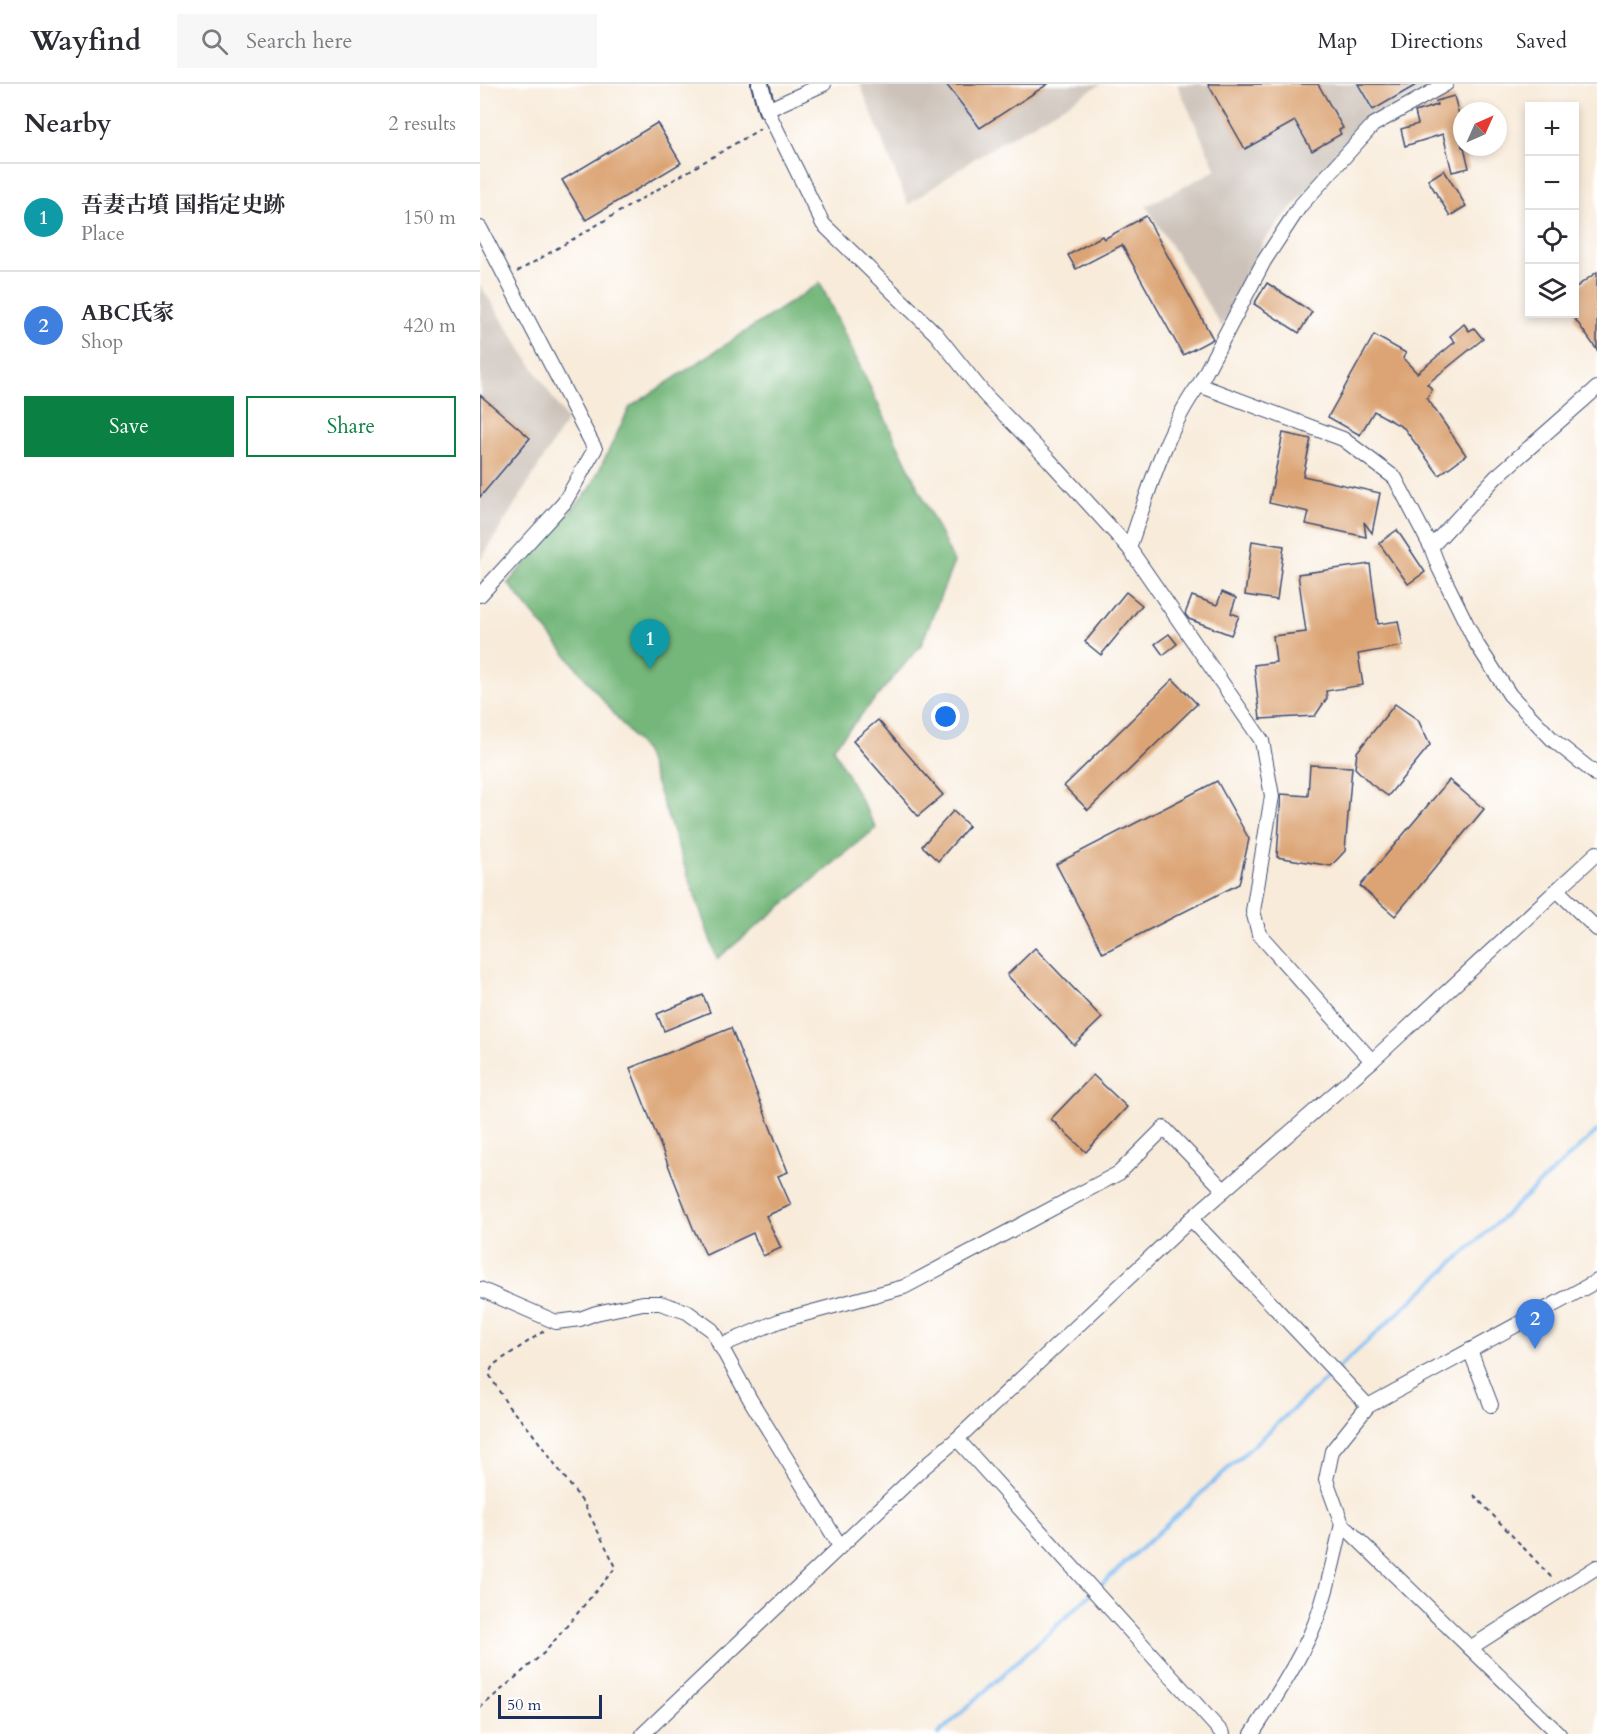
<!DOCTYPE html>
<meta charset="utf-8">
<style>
:root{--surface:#fff;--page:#f7f7f7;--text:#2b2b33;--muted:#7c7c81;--line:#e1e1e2;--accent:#0b8043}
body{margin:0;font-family:Cardo,"Noto Serif JP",serif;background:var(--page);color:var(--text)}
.controls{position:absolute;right:18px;top:18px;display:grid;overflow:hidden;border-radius:0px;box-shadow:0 3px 9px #0003}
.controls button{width:54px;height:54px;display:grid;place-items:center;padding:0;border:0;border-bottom:2px solid var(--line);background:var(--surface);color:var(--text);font:30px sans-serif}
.compass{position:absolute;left:973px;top:18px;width:54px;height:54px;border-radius:50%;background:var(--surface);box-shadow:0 3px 9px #0003;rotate:45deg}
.scale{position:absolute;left:18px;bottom:15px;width:104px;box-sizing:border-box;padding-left:6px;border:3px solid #1b2f5e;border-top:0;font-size:16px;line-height:21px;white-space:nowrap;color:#1b2f5e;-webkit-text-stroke:4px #fff;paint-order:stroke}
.you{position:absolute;left:466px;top:633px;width:21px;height:21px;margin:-15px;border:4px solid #fff;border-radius:50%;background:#1a73e8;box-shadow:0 0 0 9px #1a73e833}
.badge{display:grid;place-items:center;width:39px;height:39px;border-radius:50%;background:var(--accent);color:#fff;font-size:20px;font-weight:700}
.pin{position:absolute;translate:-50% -50px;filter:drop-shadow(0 2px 3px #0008)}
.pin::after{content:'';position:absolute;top:32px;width:21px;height:18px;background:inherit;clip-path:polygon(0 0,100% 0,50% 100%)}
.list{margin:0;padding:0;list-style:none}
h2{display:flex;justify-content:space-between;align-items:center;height:78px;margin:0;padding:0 24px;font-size:26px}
h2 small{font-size:20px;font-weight:400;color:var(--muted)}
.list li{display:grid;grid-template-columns:39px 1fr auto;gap:18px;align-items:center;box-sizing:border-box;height:108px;padding:0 24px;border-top:2px solid var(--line)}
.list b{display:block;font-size:22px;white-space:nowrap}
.list p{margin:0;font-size:20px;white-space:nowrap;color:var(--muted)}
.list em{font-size:20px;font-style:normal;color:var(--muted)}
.actions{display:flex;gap:12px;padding:18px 24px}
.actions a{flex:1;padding:14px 0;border:2px solid var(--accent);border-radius:0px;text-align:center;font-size:21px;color:var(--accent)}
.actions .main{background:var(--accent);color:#fff}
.icon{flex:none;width:33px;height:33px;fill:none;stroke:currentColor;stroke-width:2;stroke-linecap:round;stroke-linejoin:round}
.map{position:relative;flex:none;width:1117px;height:1650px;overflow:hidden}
header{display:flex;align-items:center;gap:36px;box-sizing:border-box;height:84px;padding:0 30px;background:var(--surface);border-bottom:2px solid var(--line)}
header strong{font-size:28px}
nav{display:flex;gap:33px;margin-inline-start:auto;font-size:21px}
.search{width:420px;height:54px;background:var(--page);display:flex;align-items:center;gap:15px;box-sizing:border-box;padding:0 21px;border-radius:0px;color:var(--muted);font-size:22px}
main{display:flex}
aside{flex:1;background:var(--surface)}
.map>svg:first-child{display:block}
</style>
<header>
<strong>Wayfind</strong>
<div class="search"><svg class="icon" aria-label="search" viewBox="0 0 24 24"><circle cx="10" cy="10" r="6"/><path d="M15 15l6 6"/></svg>Search here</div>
<nav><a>Map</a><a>Directions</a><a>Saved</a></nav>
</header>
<main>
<aside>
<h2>Nearby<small>2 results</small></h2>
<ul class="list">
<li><span class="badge" style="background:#0f9aa8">1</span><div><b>吾妻古墳 国指定史跡</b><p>Place</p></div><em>150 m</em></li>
<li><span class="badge" style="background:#3f7fe0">2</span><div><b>ABC氏家</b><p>Shop</p></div><em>420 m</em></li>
</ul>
<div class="actions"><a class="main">Save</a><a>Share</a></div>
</aside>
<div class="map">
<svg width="1117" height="1650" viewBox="0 0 1117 1650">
<rect width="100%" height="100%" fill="#fff"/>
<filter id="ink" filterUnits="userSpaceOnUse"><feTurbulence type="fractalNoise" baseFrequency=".0167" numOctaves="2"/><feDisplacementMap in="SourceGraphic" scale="12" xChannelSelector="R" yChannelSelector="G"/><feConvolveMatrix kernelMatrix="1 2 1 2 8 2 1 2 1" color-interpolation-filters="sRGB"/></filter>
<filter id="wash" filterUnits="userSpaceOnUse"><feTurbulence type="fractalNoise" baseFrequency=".008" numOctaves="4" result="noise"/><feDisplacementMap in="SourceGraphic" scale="24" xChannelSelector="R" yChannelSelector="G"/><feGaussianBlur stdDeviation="1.35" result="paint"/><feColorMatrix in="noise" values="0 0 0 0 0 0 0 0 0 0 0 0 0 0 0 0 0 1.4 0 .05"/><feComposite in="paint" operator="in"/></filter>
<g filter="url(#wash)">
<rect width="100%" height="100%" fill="#f8ebda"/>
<g fill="#ccc2b9">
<polygon points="380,0 621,0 495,74 428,121"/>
<polygon points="697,0 958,0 888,36 784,156 742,243 666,122 736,86"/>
<polygon points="0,201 87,336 0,477"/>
</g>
<polygon fill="#75b77a" stroke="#48736c" stroke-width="1.5" points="340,199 474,478 441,561 353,664 396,744 237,875 165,668 28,499 110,405 150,323"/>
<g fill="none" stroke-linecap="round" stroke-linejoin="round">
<polyline stroke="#7ebcf2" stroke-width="4" points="458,1650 1117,1047"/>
</g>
<g id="blocks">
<g fill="#dca475">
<polygon points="466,0 568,0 500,44"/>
<polygon points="728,0 838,0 863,44 859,46 861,50 832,67 815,37 765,65"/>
<polygon points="878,0 938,0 893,26"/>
<polygon points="974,12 982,42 982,63 984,63 989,84 972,88 963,50 925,62 921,45 938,40 935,28 957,21 956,17"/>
<polygon points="177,39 201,79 106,136 82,96"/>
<polygon points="964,86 986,122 970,132 948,96"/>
<polygon points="666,132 733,255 703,271 642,161 596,185 588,171 622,152 624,155"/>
<polygon points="1117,188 1117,266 1095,235 1095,204"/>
<polygon points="787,199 832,228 819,249 774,220"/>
<polygon points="984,240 989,247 994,244 1003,255 947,300 952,305 947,314 986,371 959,391 924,344 894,327 880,351 848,333 894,251 926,269 923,274 937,289 975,258 970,252"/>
<polygon points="0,311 50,354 0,413"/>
<polygon points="803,349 831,355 823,392 900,409 892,449 884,438 886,453 826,440 829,428 789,419"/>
<polygon points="917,446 945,488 928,500 899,459"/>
<polygon points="772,457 804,462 797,516 765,511"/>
<polygon points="890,480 898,540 918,537 923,562 878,570 883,601 846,607 847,614 835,632 780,635 774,581 796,578 793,552 826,548 818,490"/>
<polygon points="646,508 662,521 621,571 605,558"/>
<polygon points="742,508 756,514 751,529 759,532 751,551 709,535 705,530 712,512 737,521"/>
<polygon points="689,550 697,560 683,571 675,560"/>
<polygon points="693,595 717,620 608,726 584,702"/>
<polygon points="915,620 938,636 950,661 908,712 891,700 875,684 877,668"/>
<polygon points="398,636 463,711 438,732 373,657"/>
<polygon points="830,681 872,683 865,767 851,782 797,773 801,710 828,712"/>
<polygon points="969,696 1004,725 915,832 880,802"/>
<polygon points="737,697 769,755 759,800 623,869 576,780"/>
<polygon points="473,727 489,742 458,777 442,762"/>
<polygon points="555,864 622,934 594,961 527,891"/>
<polygon points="223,911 230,928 184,947 177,930"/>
<polygon points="251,944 308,1088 298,1092 311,1121 286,1132 301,1164 283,1172 273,1149 226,1171 213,1144 150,984"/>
<polygon points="613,991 647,1023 606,1068 571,1035"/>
</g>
</g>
</g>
<g filter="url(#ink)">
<use href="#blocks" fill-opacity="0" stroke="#3c4b71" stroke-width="1.5"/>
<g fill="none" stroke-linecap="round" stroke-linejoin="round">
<defs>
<g id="minor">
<polyline points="344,0 287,26 343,140 456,250 505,311 569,376 649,464 782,657 792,712 773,827 779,850 892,977"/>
<polyline points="0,144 115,365 84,419 0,511"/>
<polyline points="719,301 863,355 915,394 951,463 959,484 996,559 1030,611 1073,656 1117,691"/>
<polyline points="951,463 1016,393 1117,304"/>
<path d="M649 464C667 412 686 345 719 301L784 177 820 122 893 41 966 0"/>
<polyline points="1078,807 1117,845"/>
<polyline points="711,1135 888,1322"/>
<polyline points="0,1205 76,1238 100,1235 116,1229 163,1219 180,1219 207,1228 232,1246 271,1317 360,1462"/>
<polyline points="240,1262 299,1237 424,1203 639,1089 684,1044 744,1106"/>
<polyline points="990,1266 1011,1321"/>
<polyline points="477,1355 743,1650"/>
<polyline points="990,1564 1117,1483"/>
<polyline points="163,1650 443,1384 477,1355 711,1135 892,977 1117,769"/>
<path d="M772 1650C793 1618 814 1585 830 1551 845 1519 854 1474 862 1440"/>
<polyline points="1079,1650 862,1440 846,1396 852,1367 888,1322 1117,1197"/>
</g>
<polyline id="tertiary" points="280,0 287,26"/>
</defs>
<use href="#minor" stroke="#3c4b71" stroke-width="16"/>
<use href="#tertiary" stroke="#3c4b71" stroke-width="20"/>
<g stroke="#3c4b71" stroke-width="2" stroke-dasharray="4.5 4.5" stroke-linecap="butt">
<polyline points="37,188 280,45"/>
<polyline points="994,1411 1072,1494"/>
<polyline points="0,1624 65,1568 136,1483 104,1420 50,1346 28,1322 9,1290 13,1281 64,1247"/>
</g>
<use href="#minor" stroke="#fff" stroke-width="14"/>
<use href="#tertiary" stroke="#fff" stroke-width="16"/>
</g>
</g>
</svg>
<div class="controls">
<button>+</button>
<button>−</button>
<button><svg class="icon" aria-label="locate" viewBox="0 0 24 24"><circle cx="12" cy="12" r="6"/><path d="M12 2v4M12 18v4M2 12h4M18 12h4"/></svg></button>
<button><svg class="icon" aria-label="layers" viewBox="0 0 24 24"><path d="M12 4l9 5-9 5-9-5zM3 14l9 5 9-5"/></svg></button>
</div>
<svg class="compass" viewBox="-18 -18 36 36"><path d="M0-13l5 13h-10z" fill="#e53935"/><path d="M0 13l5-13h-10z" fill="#7c7c81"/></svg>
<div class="scale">50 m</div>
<div class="you"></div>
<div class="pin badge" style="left:170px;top:585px;background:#0f9aa8">1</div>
<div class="pin badge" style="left:1055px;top:1265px;background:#3f7fe0">2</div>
</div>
</main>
